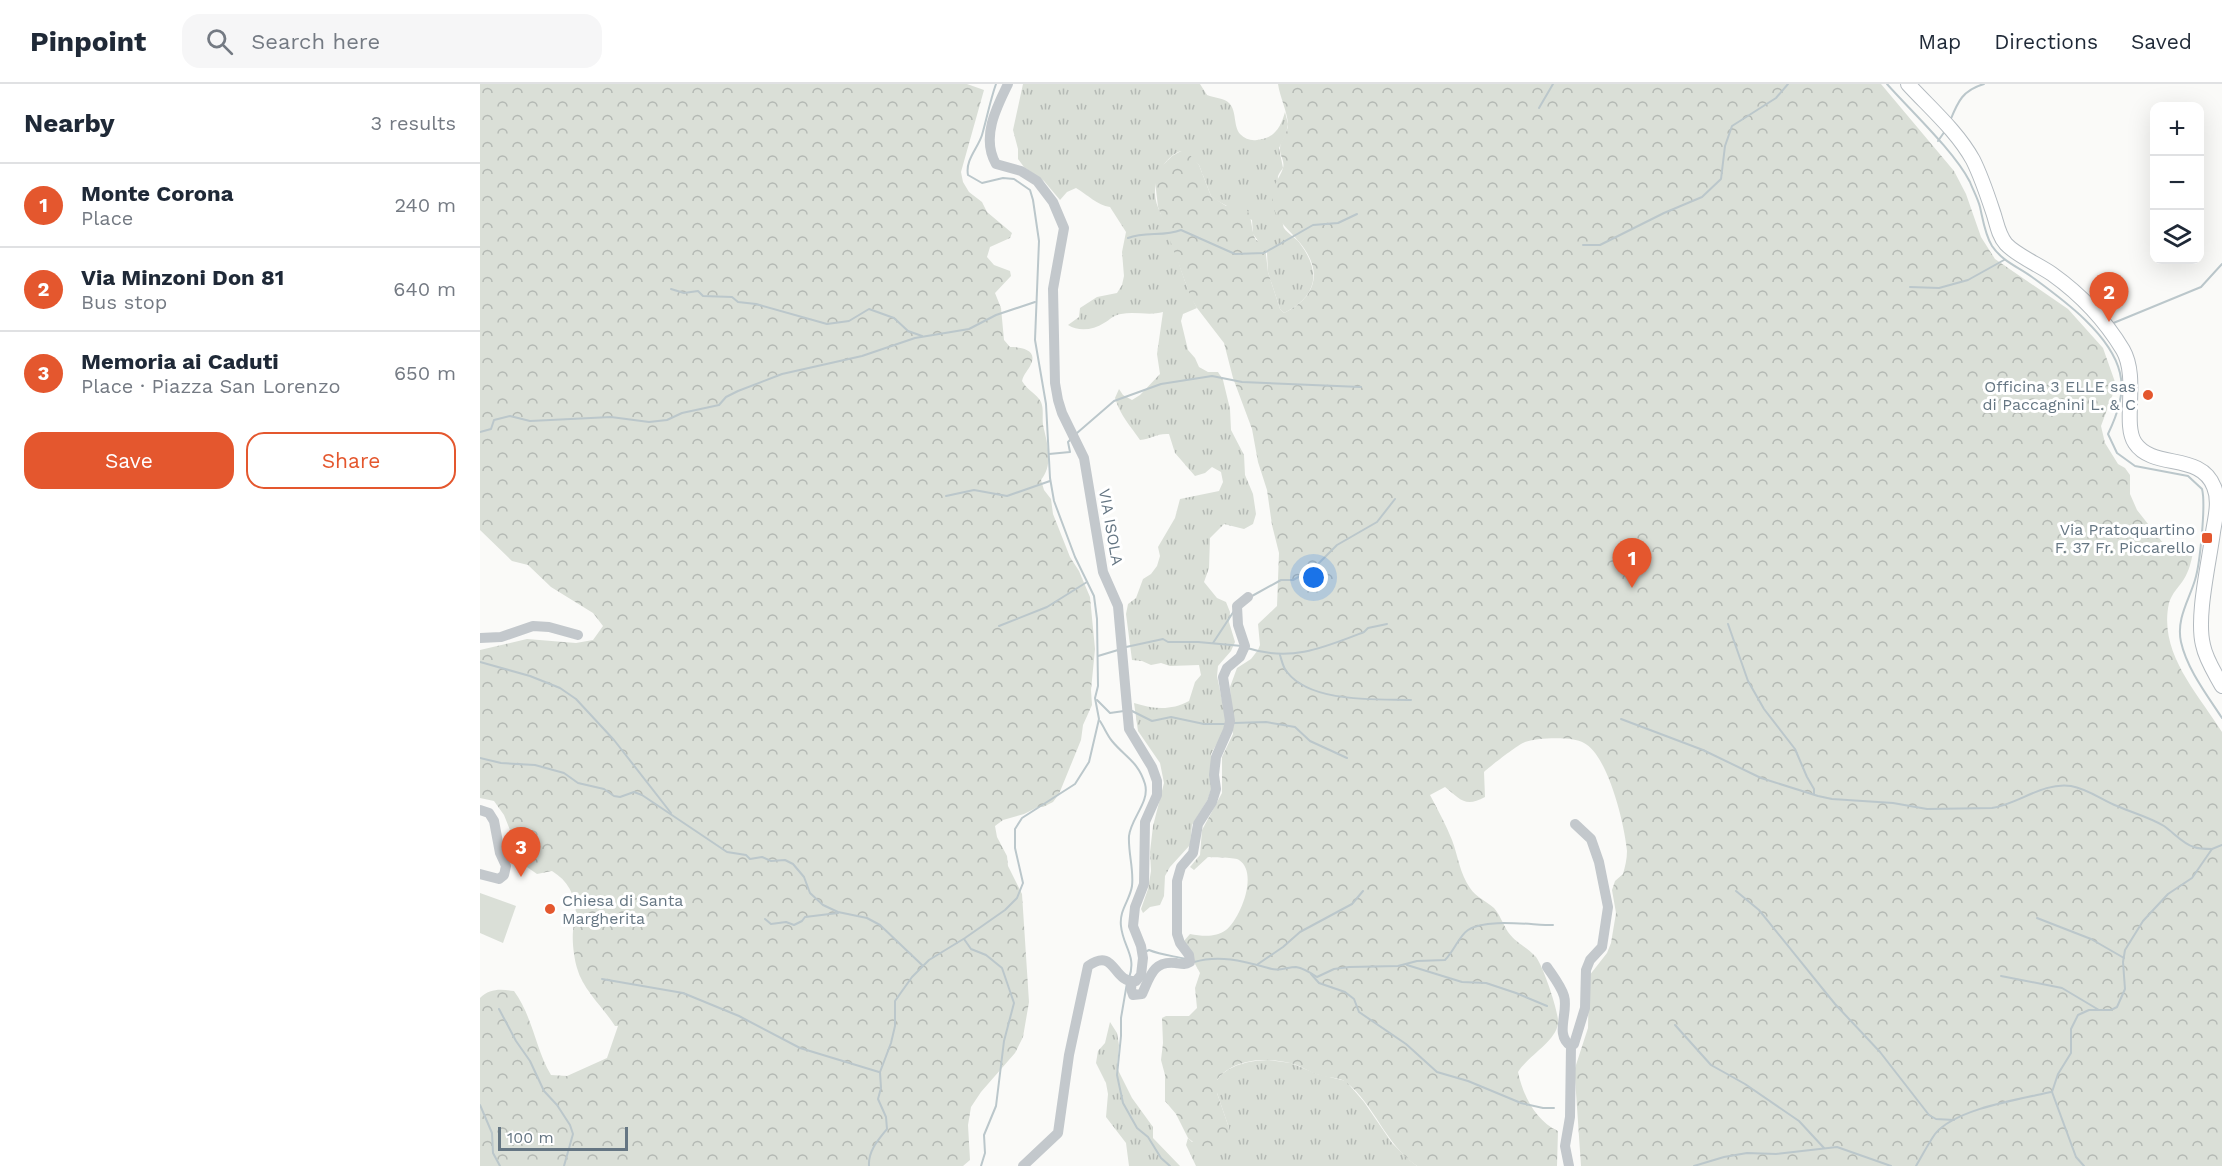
<!DOCTYPE html>
<meta charset="utf-8">
<style>
:root{--surface:#fff;--page:#f6f6f7;--text:#1f2937;--muted:#747a83;--line:#e0e1e3;--accent:#e4572e}
body{margin:0;font-family:"Work Sans",sans-serif;background:var(--page);color:var(--text)}
.controls{position:absolute;right:18px;top:18px;display:grid;overflow:hidden;border-radius:12px;box-shadow:0 6px 24px #0002}
.controls button{width:54px;height:54px;display:grid;place-items:center;padding:0;border:0;border-bottom:2px solid var(--line);background:var(--surface);color:var(--text);font:30px sans-serif}
.scale{position:absolute;left:18px;bottom:15px;width:130px;box-sizing:border-box;padding-left:6px;border:3px solid #657683;border-top:0;font-size:16px;line-height:21px;white-space:nowrap;color:#657683;-webkit-text-stroke:4px #fff;paint-order:stroke}
.you{position:absolute;left:834px;top:494px;width:21px;height:21px;margin:-15px;border:4px solid #fff;border-radius:50%;background:#1a73e8;box-shadow:0 0 0 9px #1a73e833}
.badge{display:grid;place-items:center;width:39px;height:39px;border-radius:50%;background:var(--accent);color:#fff;font-size:20px;font-weight:700}
.pin{position:absolute;translate:-50% -50px;filter:drop-shadow(0 2px 3px #0008)}
.pin::after{content:'';position:absolute;top:32px;width:21px;height:18px;background:inherit;clip-path:polygon(0 0,100% 0,50% 100%)}
.list{margin:0;padding:0;list-style:none}
h2{display:flex;justify-content:space-between;align-items:center;height:78px;margin:0;padding:0 24px;font-size:26px}
h2 small{font-size:20px;font-weight:400;color:var(--muted)}
.list li{display:grid;grid-template-columns:39px 1fr auto;gap:18px;align-items:center;box-sizing:border-box;height:84px;padding:0 24px;border-top:2px solid var(--line)}
.list b{display:block;font-size:22px;white-space:nowrap}
.list p{margin:0;font-size:20px;white-space:nowrap;color:var(--muted)}
.list em{font-size:20px;font-style:normal;color:var(--muted)}
.actions{display:flex;gap:12px;padding:18px 24px}
.actions a{flex:1;padding:14px 0;border:2px solid var(--accent);border-radius:18px;text-align:center;font-size:21px;color:var(--accent)}
.actions .main{background:var(--accent);color:#fff}
.icon{flex:none;width:33px;height:33px;fill:none;stroke:currentColor;stroke-width:2;stroke-linecap:round;stroke-linejoin:round}
.map{position:relative;flex:none;width:1742px;height:1082px;overflow:hidden}
header{display:flex;align-items:center;gap:36px;box-sizing:border-box;height:84px;padding:0 30px;background:var(--surface);border-bottom:2px solid var(--line)}
header strong{font-size:28px}
nav{display:flex;gap:33px;margin-inline-start:auto;font-size:21px}
.search{width:420px;height:54px;background:var(--page);display:flex;align-items:center;gap:15px;box-sizing:border-box;padding:0 21px;border-radius:18px;color:var(--muted);font-size:22px}
main{display:flex}
aside{flex:1;background:var(--surface)}
.map>svg:first-child{display:block}
</style>
<header>
<strong>Pinpoint</strong>
<div class="search"><svg class="icon" aria-label="search" viewBox="0 0 24 24"><circle cx="10" cy="10" r="6"/><path d="M15 15l6 6"/></svg>Search here</div>
<nav><a>Map</a><a>Directions</a><a>Saved</a></nav>
</header>
<main>
<aside>
<h2>Nearby<small>3 results</small></h2>
<ul class="list">
<li><span class="badge">1</span><div><b>Monte Corona</b><p>Place</p></div><em>240 m</em></li>
<li><span class="badge">2</span><div><b>Via Minzoni Don 81</b><p>Bus stop</p></div><em>640 m</em></li>
<li><span class="badge">3</span><div><b>Memoria ai Caduti</b><p>Place · Piazza San Lorenzo</p></div><em>650 m</em></li>
</ul>
<div class="actions"><a class="main">Save</a><a>Share</a></div>
</aside>
<div class="map">
<svg width="1742" height="1082" viewBox="0 0 1742 1082">
<defs>
<pattern id="grass-tufts" width="24" height="20" patternUnits="userSpaceOnUse" patternTransform="scale(1.5)"><rect width="24" height="20" fill="#dadfd7"/><path d="M3 7l-1-3M5 7V3M7 7l1-3M15 17l-1-3M17 17v-4M19 17l1-3" fill="none" stroke="#b4b9b4"/></pattern>
<pattern id="forest-crowns" width="20" height="18" patternUnits="userSpaceOnUse" patternTransform="scale(1.5)"><rect width="20" height="18" fill="#dadfd7"/><path d="M2 6a3 3 0 1 1 6 0M12 15a3 3 0 1 1 6 0" fill="none" stroke="#b4b9b4"/></pattern>
</defs>
<rect width="100%" height="100%" fill="#fafaf8"/>
<g fill="url(#grass-tufts)">
<path d="M543 0H720L727 11C734 14 744 14 749 19 757 27 753 41 760 50 765 55 771 57 777 56 794 55 801 43 805 28L808 40 806 50 799 64 803 84C801 87 799 89 798 92 797 97 802 139 804 144 808 150 817 154 821 161 842 190 836 213 804 229L800 225 788 188 787 169 773 150 772 136 736 116 731 112 719 81 701 67C686 72 676 90 675 107 674 121 685 137 690 150 698 175 704 200 717 224L703 230 701 237 708 266 715 274 719 283 728 288H738L743 296 750 325 751 346 764 371 765 391 773 410 776 430 773 440 764 445 744 440 730 454 729 484 724 498 737 514 746 518 750 528 749 538 755 558 751 567 738 582 737 592 746 635 745 645 731 670V705L728 715 712 741 710 761 690 783 685 792 684 812 680 821 670 823 663 829 661 825 668 805 671 787 670 768 673 742 684 699 680 679 658 647 654 619C674 625 690 627 709 617L715 598 721 591 719 581 690 582 681 579 671 581 662 577 652 576 646 530 648 520 656 514 663 495 671 490 677 482 680 472 678 463 695 434 700 415 739 407 743 398 741 388 732 383 725 389 715 392 695 369 689 350C677 349 671 355 660 356 650 341 641 333 635 314L639 305 643 311 652 316 660 311 680 290 677 270 683 228C669 232 655 227 641 230 633 231 630 236 624 239 613 246 599 248 588 241L599 233 600 224 617 213 637 209 642 201 644 192 642 168 646 148 630 123C617 121 608 111 596 104L587 108 580 116 564 97 544 83 538 75V65L533 46Z"/>
<polygon points="630,938 637,949 639,961 637,984 652,1014 673,1043 673,1054 700,1082 649,1082 646,1059 626,1033 628,1010 626,999 616,979 618,967 625,959"/>
<path d="M788 976 811 979 837 990 866 997 884 1018 912 1059 928 1075 937 1082H716L706 1061 708 1054 712 1058 749 1044 737 1009V996C749 980 769 977 788 976Z"/>
</g>
<g fill="url(#forest-crowns)">
<path d="M0 0H487L504 6 481 88 483 98 489 108 502 118 507 128 532 149 530 154 510 163 507 173 514 181 530 187 531 192 515 209 521 224 524 256 530 263C539 263 558 265 551 280 548 287 544 289 542 297 548 307 557 310 561 318 564 325 562 334 563 341 567 359 574 380 561 396L564 406 571 415 573 430 590 473 599 487 610 513 615 565 611 606 612 621 603 641 601 656 579 710 573 718 563 723H558L544 730 523 736 515 742 517 753 527 772 528 782 542 810 549 918 543 953 535 969 501 1008 491 1023 488 1041 490 1076 483 1082H0V914C10 904 21 905 34 907 53 933 55 964 71 991L87 992 127 974 138 942H135C123 923 103 906 97 884 94 874 92 858 93 847 93 841 96 835 96 829 95 810 88 797 72 787L57 790 44 781 24 731 14 717 0 714V566L47 555 96 559 113 556 123 542 113 529 71 503 48 481 32 477 0 446Z"/>
<path d="M798 0H1401L1474 87 1486 110 1501 153 1515 175 1588 225 1623 264 1635 298 1634 307 1621 342 1625 359 1638 380 1645 384 1650 391V410L1657 426 1683 459 1698 466 1713 469C1711 478 1709 487 1704 495 1699 503 1692 509 1689 519 1678 569 1718 609 1742 648V1082H1101L1095 994V984L1108 944 1109 892 1127 869 1131 859 1136 829 1132 806 1135 797 1143 790C1145 783 1147 775 1147 767 1145 742 1128 671 1104 659 1092 652 1057 654 1045 658 1039 660 1009 683 1004 688L1005 713C985 724 980 715 965 703L950 711C958 726 966 741 972 756 978 772 980 790 990 804 996 813 1006 817 1014 824 1020 831 1023 840 1028 848 1037 860 1047 863 1055 872 1062 878 1080 931 1078 940 1075 958 1048 972 1038 988 1043 1012 1056 1037 1078 1047L1077 1082H937C905 1060 895 1021 866 998 860 993 847 994 839 991 829 988 820 981 810 979 786 973 752 975 737 996V1009L749 1044 748 1051 740 1060 728 1064 717 1061 708 1054 696 1030 685 1017V991L681 976 683 959 682 934 686 932H709L717 924 715 904 720 889 703 858 710 850C722 852 735 854 746 846 760 835 779 789 759 776 756 773 734 774 728 773L714 786 710 783 720 771 722 746 742 709V673L753 650 750 603 757 584 771 575 778 566 780 561 778 540 797 522 799 469 792 441 787 406 778 378 772 345 753 294 744 259 717 224 711 214 678 123 675 97 681 83 692 72 701 67 707 68 719 81 731 112 746 122 757 120C775 124 769 144 776 156L781 158 785 162 788 188 800 225 804 229C837 213 843 187 820 159 809 145 792 134 792 113 792 101 800 94 803 84 805 77 800 72 800 66 799 57 808 50 808 40 807 27 800 13 798 0Z"/>
</g>
<polygon fill="#dadfd7" points="0,809 36,822 23,859 0,849"/>
<g fill="none" stroke-linecap="round" stroke-linejoin="round">
<g stroke="#bbc7cb" stroke-width="2">
<path d="M1407 0C1431 27 1474 67 1490 98 1493 106 1498 115 1500 123 1503 136 1505 151 1512 162 1522 177 1538 183 1552 193 1582 215 1631 250 1640 289 1645 310 1637 331 1628 350L1637 369 1655 382 1708 392 1722 405C1726 420 1720 480 1715 496 1709 516 1696 535 1701 558 1707 585 1727 611 1742 634"/>
<polyline points="1059,24 1073,0"/>
<path d="M1470 37C1478 17 1483 6 1504 0"/>
<polyline points="1458,57 1465,47"/>
<path d="M648 154C665 147 684 153 701 146L755 170 784 169 833 141 858 139 877 130"/>
<polyline points="1103,161 1120,161 1184,129 1222,113 1241,95 1245,62 1252,42 1296,14 1308,0"/>
<polyline points="1430,203 1459,204 1488,196 1524,176"/>
<polyline points="191,205 204,209 218,207 223,212 252,213 258,218 276,220 347,240 369,237 389,225 414,234 428,247 442,252"/>
<polyline points="1631,240 1721,203 1742,180"/>
<polyline points="0,348 11,345 14,336 30,332 50,337 131,333 169,338 187,336 202,329 239,321 246,313 258,307 302,290 382,272 435,254 489,245 516,231 555,218"/>
<polyline points="597,349 634,317 681,300 732,292 762,298 881,303"/>
<polyline points="569,370 590,368 588,358 591,355"/>
<polyline points="466,412 494,406 527,412 570,397"/>
<polyline points="772,512 801,496 813,496 833,485 857,461 897,438 915,415"/>
<polyline points="1248,540 1268,597 1284,625 1315,665 1327,693 1334,705 1334,710"/>
<polyline points="519,542 567,523 607,498"/>
<polyline points="733,559 754,527"/>
<polyline points="646,563 683,555 688,558 718,558 762,562"/>
<path d="M767 564C811 578 843 564 884 548L888 544 907 540"/>
<path d="M800 571C802 577 803 584 807 588 831 619 895 615 931 616"/>
<polyline points="618,572 638,566"/>
<polyline points="0,578 50,592 80,604 96,615 134,656 191,729"/>
<polyline points="617,616 630,629 644,627"/>
<polyline points="650,626 672,637 691,633 724,640 745,640"/>
<path d="M1141 635 1223 666 1281 694 1338 712 1352 715 1413 719 1447 725 1512 724C1539 720 1562 698 1591 702 1608 705 1622 716 1637 722 1653 729 1669 733 1684 742 1693 748 1703 760 1714 763 1719 765 1727 765 1732 765"/>
<path d="M620 637C624 643 627 651 632 657 645 673 658 677 665 700 670 718 651 734 649 752 648 769 654 785 652 802 650 816 639 826 641 842 643 863 657 872 649 894"/>
<polyline points="754,639 786,638 815,643 830,657 867,674"/>
<polyline points="0,674 21,679 55,681 84,689 98,699 124,705 134,712 140,713 154,708 162,711 247,768 266,771 270,775 282,773 291,777 305,776 313,780 324,793 330,809 343,821 358,828 387,834 400,841 442,881"/>
<polyline points="1256,807 1279,826 1355,920 1400,968 1449,1031 1456,1035 1474,1036"/>
<polyline points="1557,834 1611,855 1644,874"/>
<polyline points="285,835 291,840 306,838 314,841 322,837 325,833 358,829"/>
<polyline points="484,855 491,865 506,871 522,884 534,919 524,957 516,1022 504,1051 505,1069 501,1082"/>
<path d="M665 868 669 866C681 871 694 872 706 875"/>
<path d="M714 878C741 870 766 878 792 885 800 887 808 883 816 883 823 884 831 889 837 893L854 885 869 883 918 882 937 877 965 876C974 867 979 852 988 846 1006 834 1051 841 1073 841"/>
<polyline points="778,880 803,863 820,848 872,820 883,807"/>
<polyline points="927,881 982,898 1006,899 1036,909 1067,922"/>
<polyline points="831,890 839,899 865,908 874,915 879,928 926,960 957,988 988,997 1041,1019 1063,1024 1074,1024"/>
<polyline points="1521,892 1582,904 1619,926"/>
<polyline points="122,895 203,909 259,932 320,964 399,988"/>
<polyline points="647,899 641,934 641,952 637,991 643,1019 657,1044 668,1053 681,1074 690,1082"/>
<polyline points="19,925 36,957 50,977 64,1007 77,1021 90,1041 93,1050 84,1082"/>
<polyline points="1195,941 1231,981 1265,1000 1319,1037 1344,1064"/>
<polyline points="0,1021 12,1049 13,1069 20,1082"/>
<path d="M389 1082C388 1067 398 1056 407 1045L406 1033 398 1015 401 1004 400 988 411 959 415 942V917L432 893 449 876 485 854 525 826 537 814 543 799 535 764V745L542 734 595 700 609 678 619 635 615 614 618 602 617 535 614 512 595 473 574 417 570 394 566 320 555 256 559 157 553 116 550 106 534 95 523 94 502 99 488 91C485 76 498 64 502 51 507 34 510 17 516 0"/>
<polyline points="1214,1082 1244,1073 1267,1069 1296,1070 1357,1063 1411,1082"/>
<path d="M1436 1082C1442 1072 1448 1060 1455 1050 1475 1025 1540 1015 1571 1008"/>
<polyline points="1604,1082 1596,1073 1572,1008 1578,990 1591,969 1591,945 1598,931 1609,926 1631,926 1637,923 1645,905 1643,878 1645,866 1663,837 1688,810 1712,794 1732,765 1742,761"/>
</g>
<defs>
<path id="secondary" d="M1428 0C1450 24 1477 47 1493 76 1502 94 1508 113 1514 131 1517 141 1519 152 1526 160 1536 171 1559 181 1572 190 1600 210 1625 236 1643 266 1659 294 1642 340 1655 359 1673 386 1721 368 1734 403 1740 417 1735 435 1733 448 1729 479 1716 533 1723 561 1726 576 1735 589 1742 602"/>
</defs>
<use href="#secondary" stroke="#b3babf" stroke-width="16"/>
<g stroke="#c3c8cc" stroke-width="10">
<path d="M528 0C516 24 501 54 516 80L541 87 557 97 573 118 584 144 573 205 575 299 578 316 582 329 604 374 623 488 638 522 649 645 672 683 677 697V711L665 738 664 800 655 823 653 842 661 862 663 874 661 891 656 897C632 900 636 862 608 882L589 971 578 1049 543 1082"/>
<polyline points="0,554 21,553 53,542 69,543 98,551"/>
<polyline points="0,726 9,729 14,737 20,769 26,782 24,791 19,795 0,790"/>
<path d="M1067 883C1073 892 1081 902 1084 912 1089 928 1074 951 1091 962"/>
<path d="M652 897 651 905 653 911 662 910C670 893 673 876 696 879 702 880 705 881 710 878L709 871 700 859 697 850V797L701 783 713 769 718 740 732 718 736 705 734 691 736 673 748 646 750 637 743 593 747 584 760 573 765 562 758 541 757 522 768 513"/>
<polyline points="1089,1082 1085,1062 1090,1033 1091,962 1094,960 1105,924 1106,886 1110,876 1122,863 1128,823 1119,778 1111,755 1095,740"/>
</g>
<use href="#secondary" stroke="#fff" stroke-width="14"/>
</g>
<g fill="#e4572e" stroke="#fff" stroke-width="2">
<circle cx="1668" cy="311" r="6"/>
<rect x="1721" y="448" width="12" height="12" rx="3"/>
<circle cx="70" cy="825" r="6"/>
</g>
<g text-anchor="middle" dominant-baseline="central" stroke-width="6" stroke-linejoin="round" paint-order="stroke">
<g font-size="16" fill="#657683" stroke="#fff" text-anchor="end">
<text x="1656" y="302">Officina 3 ELLE sas<tspan x="1656" dy="18">di Paccagnini L. &amp; C</tspan></text>
<text x="1715" y="445">Via Pratoquartino<tspan x="1715" dy="18">F. 37 Fr. Piccarello</tspan></text>
<text x="82" y="816" text-anchor="start">Chiesa di Santa<tspan x="82" dy="18">Margherita</tspan></text>
</g>
<g font-size="16" fill="#657683" stroke="#fff">
<text transform="translate(631 443) rotate(80)">VIA ISOLA</text>
</g>
</g>
</svg>
<div class="controls">
<button>+</button>
<button>−</button>
<button><svg class="icon" aria-label="layers" viewBox="0 0 24 24"><path d="M12 4l9 5-9 5-9-5zM3 14l9 5 9-5"/></svg></button>
</div>
<div class="scale">100 m</div>
<div class="you"></div>
<div class="pin badge" style="left:1152px;top:504px">1</div>
<div class="pin badge" style="left:1629px;top:238px">2</div>
<div class="pin badge" style="left:41px;top:793px">3</div>
</div>
</main>
